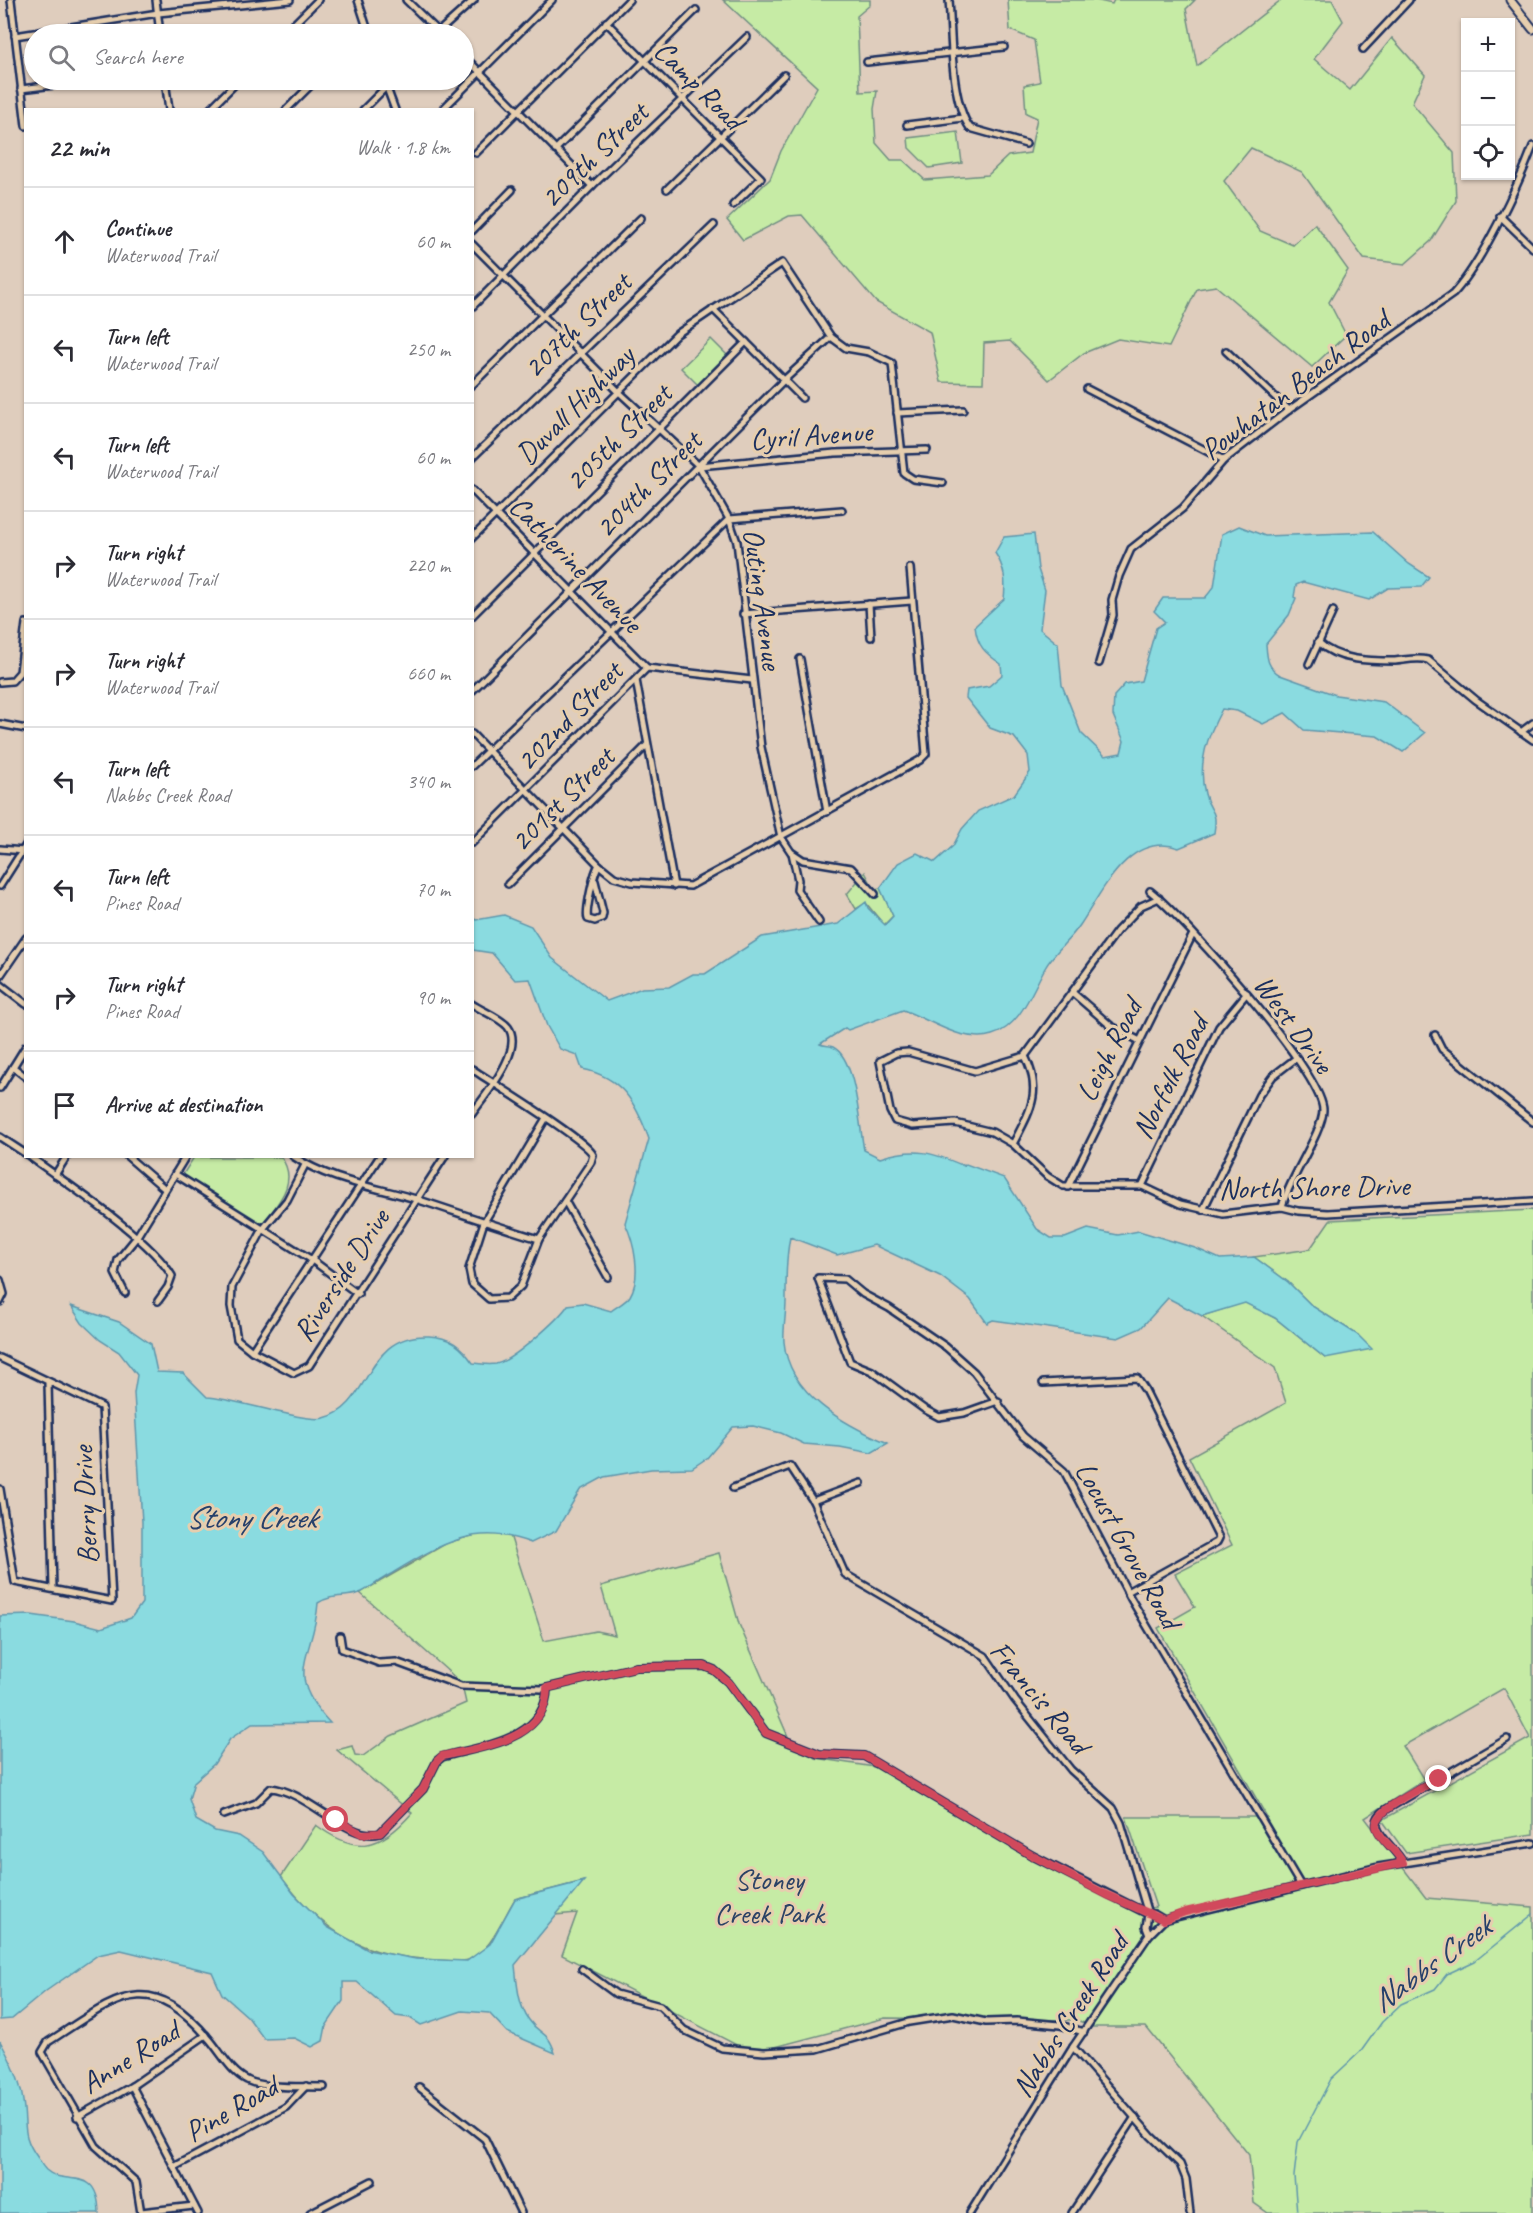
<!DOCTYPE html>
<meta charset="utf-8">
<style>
:root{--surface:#fff;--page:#f2f2f3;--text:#2b2b33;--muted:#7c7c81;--line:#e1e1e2}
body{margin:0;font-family:Caveat,sans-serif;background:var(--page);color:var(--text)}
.controls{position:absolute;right:18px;top:18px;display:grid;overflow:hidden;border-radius:0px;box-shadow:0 2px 4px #0004}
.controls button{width:54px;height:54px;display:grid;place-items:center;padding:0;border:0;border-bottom:2px solid var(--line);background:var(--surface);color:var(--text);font:30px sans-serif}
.stop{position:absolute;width:18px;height:18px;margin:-14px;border:4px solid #d1495b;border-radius:50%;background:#fff}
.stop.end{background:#d1495b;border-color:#fff;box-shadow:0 2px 6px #0008}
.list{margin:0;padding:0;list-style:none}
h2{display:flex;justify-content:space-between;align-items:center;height:78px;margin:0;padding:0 24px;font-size:26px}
h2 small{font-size:20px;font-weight:400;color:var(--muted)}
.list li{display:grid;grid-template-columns:39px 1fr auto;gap:18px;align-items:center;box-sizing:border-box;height:108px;padding:0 24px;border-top:2px solid var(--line)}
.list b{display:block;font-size:22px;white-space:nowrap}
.list p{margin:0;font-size:20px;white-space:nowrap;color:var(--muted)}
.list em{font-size:20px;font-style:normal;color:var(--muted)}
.icon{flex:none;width:33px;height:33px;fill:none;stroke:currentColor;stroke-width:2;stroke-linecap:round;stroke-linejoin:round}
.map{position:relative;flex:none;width:1533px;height:2213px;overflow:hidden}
.search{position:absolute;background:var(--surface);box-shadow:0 2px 4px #0004;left:24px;top:24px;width:450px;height:66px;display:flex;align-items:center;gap:15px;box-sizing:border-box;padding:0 21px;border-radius:33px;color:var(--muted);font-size:22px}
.panel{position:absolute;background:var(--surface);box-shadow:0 2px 4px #0004;left:24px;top:108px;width:450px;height:1050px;border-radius:0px}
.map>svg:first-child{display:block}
</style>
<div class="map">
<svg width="1533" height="2213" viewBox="0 0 1533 2213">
<rect width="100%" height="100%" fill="#dfcdbd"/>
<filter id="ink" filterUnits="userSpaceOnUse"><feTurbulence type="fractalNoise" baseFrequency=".0167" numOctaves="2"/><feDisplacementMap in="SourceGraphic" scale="12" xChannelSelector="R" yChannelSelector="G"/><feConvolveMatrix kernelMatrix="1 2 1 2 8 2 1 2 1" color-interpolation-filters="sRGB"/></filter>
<g filter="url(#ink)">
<g fill="#c6eba5" stroke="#708d82" stroke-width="1.5">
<polygon points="723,0 870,0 870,5 857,16 860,92 877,91 874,109 876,143 891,160 903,160 925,180 988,175 1008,156 1030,153 1037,118 1026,113 1024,85 1040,82 1034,40 1010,30 1008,0 1095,0 1112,4 1114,0 1195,0 1186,9 1197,66 1281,0 1332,0 1343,21 1314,59 1350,90 1392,38 1425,75 1412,103 1454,153 1456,201 1431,241 1405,264 1364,259 1302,172 1251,148 1224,181 1260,231 1293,245 1315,224 1348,270 1329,302 1346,335 1312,367 1216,286 1197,289 1169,347 1118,339 1084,353 1049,380 1010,341 984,343 983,383 941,382 930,332 876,302 802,215 789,216 743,240 727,220 770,179 781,151 817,87"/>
<polygon points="958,132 962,163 929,168 909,148 908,138"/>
<polygon points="711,339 727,355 698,385 681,368"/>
<polygon points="865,872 874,889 880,888 893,916 884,925 866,903 856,909 847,894"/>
<path d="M194 1157H281C300 1183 276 1205 261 1227L182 1176Z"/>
<path d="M1533 1210V1834L1406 1853 1382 1820 1530 1738 1504 1688 1403 1746 1424 1780 1365 1818 1426 1898 1533 1907V2213H1268L1254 2203 1249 2155 1146 2027H1093L1077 2020 885 2018 752 2053 562 1955 577 1913 554 1915 583 1881 515 1899C502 1919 492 1951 468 1960 460 1963 445 1960 436 1960 364 1957 324 1934 281 1877L316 1825C356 1855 380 1850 412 1813L337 1750 352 1746 355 1755 363 1756 391 1736 466 1703 463 1690 467 1688 360 1593 447 1543 482 1533 510 1535 544 1641 596 1631 615 1635 601 1586 719 1553 739 1624 790 1741 815 1758 894 1770 965 1816 1145 1909 1156 1907 1126 1817H1267L1158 1628 1195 1607 1175 1574 1232 1545 1189 1457 1286 1403 1275 1368 1202 1316 1245 1302 1275 1318 1325 1358 1358 1335 1312 1306 1288 1282 1254 1257 1310 1249 1330 1220Z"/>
</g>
<g fill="#8adbe0" stroke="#5e96ac" stroke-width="1.5">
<path d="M1239 526 1265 536 1373 532 1409 564 1429 577 1421 587 1388 588 1369 600 1303 582 1296 585 1294 597 1296 598 1289 615 1266 644C1267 658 1267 667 1280 675L1336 695 1384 702 1425 733 1403 752 1377 736 1304 730 1285 713 1263 724 1237 711 1222 709C1208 735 1197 763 1205 794 1210 814 1218 808 1214 833L1179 848C1129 831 1102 892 1080 925 1070 940 1054 952 1045 968 1032 991 1020 1027 992 1035 963 1044 931 1020 903 1010L848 1030 845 1028 820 1044C824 1046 829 1045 833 1047 857 1059 859 1126 864 1150L880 1158C915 1147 932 1152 964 1166L966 1164 1004 1178 1037 1229 1051 1238H1065L1088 1229 1118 1235 1139 1231 1195 1248 1220 1259 1254 1257 1288 1282 1312 1306 1358 1335 1372 1349 1325 1358 1275 1318 1245 1303 1202 1316 1168 1298 1141 1328 1118 1338 993 1320 987 1323 970 1299 940 1276 874 1245 837 1255 790 1237C786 1258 786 1279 786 1301 786 1315 783 1329 784 1342 789 1395 845 1425 888 1443L871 1453 840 1447 804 1444 781 1433 753 1426 733 1427 707 1458 692 1468 651 1469 604 1477 580 1490 556 1531 531 1543C475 1521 437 1546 389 1575 380 1580 371 1587 362 1592 347 1599 334 1593 318 1603 314 1658 282 1673 330 1723L252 1724 230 1739 214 1764 194 1782 189 1799 196 1820 215 1831 239 1836 263 1852 294 1894 327 1927 368 1950 416 1959 467 1961 490 1944 515 1899 584 1881 515 1965C517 1983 518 2005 529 2020 540 2036 548 2030 555 2053L507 2032 489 2013 462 2011 421 2025 410 2018 396 2016 357 1982H343V2001L326 2026 323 2041 312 2047 294 2038 264 2039 248 2017 222 1994 212 1972 121 1950 98 1955 46 1991 12 2019 0 2020V1616L31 1615 74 1621 101 1628 131 1618 142 1603V1522L134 1393 137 1375 119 1352 100 1340 82 1323 71 1306 119 1322 151 1344 157 1372 183 1373 207 1397C234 1398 304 1423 324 1418 373 1406 363 1333 429 1336 450 1337 461 1346 473 1363 480 1364 489 1365 496 1364 512 1361 559 1319 568 1305L583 1303 611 1311C616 1307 626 1302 630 1296 642 1276 634 1242 625 1223L649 1139C636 1103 622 1077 582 1069L577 1055 560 1049 547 1026 530 979 515 980 492 953 473 950V918L476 920 504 915 531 926 552 958 607 1001 642 988 669 987 693 974H705L762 937 838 924 866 902 868 908 885 925 893 916 880 888 898 863 917 853 935 862 953 846 962 829 978 811 1014 795 1030 772 1028 755 1014 737 990 728 966 698 967 690 989 686 1002 675 1001 664C985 653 977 646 975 626L1004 599C1006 581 1005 568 995 553L1004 537 1034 534 1038 569 1045 590 1040 629 1058 644 1062 685 1081 733 1105 756 1121 753 1124 741 1113 715 1114 696 1125 684 1141 681 1156 628 1165 622 1154 611 1163 598H1205L1214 587 1222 534Z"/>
<path d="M0 2041C11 2061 20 2079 23 2101 27 2126 21 2135 38 2158 40 2162 43 2167 46 2170 65 2188 98 2163 99 2213H0Z"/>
</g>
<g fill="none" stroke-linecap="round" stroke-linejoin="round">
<polyline stroke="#5e96ac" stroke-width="1.5" points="1297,2213 1294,2176 1298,2142 1331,2079 1362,2050 1382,2022 1401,2004 1435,1989 1447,1974 1475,1961 1533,1914"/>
<defs>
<g id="minor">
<polyline points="11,0 26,126"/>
<polyline points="156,0 160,34"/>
<polyline points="358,0 369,34"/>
<polyline points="406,0 440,33"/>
<path d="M949 0C952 35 950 100 970 128L1026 144"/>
<polyline points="606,22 761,178 733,205"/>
<polyline points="284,34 318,0"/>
<polyline points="436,34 474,0"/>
<polyline points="15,36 158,13 290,0"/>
<polyline points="1363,49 1409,0"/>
<polyline points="464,56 592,186"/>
<polyline points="867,62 1004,47"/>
<polyline points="165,80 169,110"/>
<polyline points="384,80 395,110"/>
<polyline points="21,89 95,80"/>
<polyline points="209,110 239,80"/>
<polyline points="286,110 316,80"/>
<polyline points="363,110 393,80"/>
<polyline points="442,110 552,0"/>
<polyline points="907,125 963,118"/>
<polyline points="555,150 696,10"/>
<polyline points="476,153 629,0"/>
<polyline points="667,189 784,75"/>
<polyline points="1500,216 1533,248"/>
<polyline points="472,231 512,190"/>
<polyline points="472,244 619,392 699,466 729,519 737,542 761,747 781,837 791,852 803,860 851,868 875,894"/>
<polyline points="472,307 592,186 747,37"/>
<polyline points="713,309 802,398"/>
<polyline points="1226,351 1289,410"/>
<polyline points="472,385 641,218"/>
<polyline points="1087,389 1224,460"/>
<polyline points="897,413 963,410"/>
<polyline points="472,458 714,225"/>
<polyline points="699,466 835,453 927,450"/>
<polyline points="472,490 647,668"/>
<polyline points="472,538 677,334 782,263 831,337 846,348 869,352 892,363 904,473 913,479 943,483"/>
<polyline points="869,604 871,637"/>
<polyline points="743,614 912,601"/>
<polyline points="472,616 746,342"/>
<path d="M1318 642C1338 661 1369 661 1395 661 1406 660 1418 657 1428 660L1476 700 1533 740"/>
<polyline points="800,659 827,812"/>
<path d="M1099 663 1113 615 1112 600 1119 576 1131 549 1183 508 1224 460 1289 410 1453 294C1481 264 1518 186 1533 146"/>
<polyline points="1309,664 1333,611"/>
<polyline points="636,680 674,886"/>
<polyline points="0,682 12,681 20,672 26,623"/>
<polyline points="472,691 783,381 831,337"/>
<polyline points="0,724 26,729"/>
<polyline points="1521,732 1533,723"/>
<polyline points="472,734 599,865 614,877 632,882 690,886 920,760 926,754 910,568"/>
<polyline points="472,766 729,519 842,510"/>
<polyline points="472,843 647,668 752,680"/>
<polyline points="0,849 24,851"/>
<polyline points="792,853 798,880 797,890 819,922"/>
<path d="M595 881 603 913 602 918 595 921 588 919C585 912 594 871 599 865"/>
<polyline points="508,884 647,745"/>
<polyline points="0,886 26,845"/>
<path d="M1150 891C1184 918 1322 1072 1323 1110 1323 1132 1288 1180 1282 1207"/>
<polyline points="1159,898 1141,906 1117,931 1025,1056 975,1071 908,1052 896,1053 880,1061 890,1111 895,1121 913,1126 955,1123 992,1132 1013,1144 1047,1176 1063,1186 1142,1186 1180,1204 1223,1214 1282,1207 1298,1211 1328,1213 1533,1201"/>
<polyline points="0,976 26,938"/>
<polyline points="0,984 26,1004"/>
<polyline points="1073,993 1111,1026 1138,1040"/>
<path d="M472 1004C482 1011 501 1018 508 1027 525 1050 485 1095 472 1114"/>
<polyline points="1435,1035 1442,1049 1533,1122"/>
<polyline points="13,1067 26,1077"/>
<path d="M472 1069C491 1082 588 1141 593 1155L591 1162 539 1239 521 1286 508 1298 489 1299 472 1284 469 1269 484 1222 546 1118"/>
<polyline points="0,1088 26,1046"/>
<polyline points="0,1137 26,1154"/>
<path d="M1013 1144C1030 1111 1043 1092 1025 1056"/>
<path d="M29 1156C66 1183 151 1239 172 1276L168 1287 158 1301"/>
<polyline points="127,1156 165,1189"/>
<path d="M293 1156C331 1182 377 1187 419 1200 459 1213 499 1227 539 1239"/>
<polyline points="305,1165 287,1200 263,1229 232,1287 231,1306 237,1339 252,1351 294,1373 309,1366 445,1156"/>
<polyline points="175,1174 312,1260 358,1294"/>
<polyline points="55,1175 67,1156"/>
<polyline points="1142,1186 1219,1027 1247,993"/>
<polyline points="1068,1187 1193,934"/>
<polyline points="565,1201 608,1277"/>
<polyline points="1203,1210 1259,1095 1273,1076 1295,1059"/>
<polyline points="0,1280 4,1294 0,1302"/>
<polyline points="125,1293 115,1273 118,1260 136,1238 186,1156"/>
<polyline points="252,1351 380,1156"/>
<polyline points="0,1358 102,1407 112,1601 15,1582 0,1489"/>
<polyline points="48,1383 53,1589"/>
<polyline points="1043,1383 1137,1378 1145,1390 1219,1538 1217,1542 1127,1592"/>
<polyline points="998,1401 964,1413 939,1417 924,1409 872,1371 850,1362 818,1278 845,1279 863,1294 889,1308 946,1347 974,1372 1023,1436 1064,1471 1131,1599 1301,1886"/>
<polyline points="733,1488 790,1466 813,1501 845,1574 985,1656 1015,1700 1071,1770 1113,1808 1121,1823 1148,1914 1154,1914 1164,1920"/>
<polyline points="813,1501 861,1483"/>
<polyline points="340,1636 342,1649 379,1663 396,1662 461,1686 542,1689 636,1667 704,1666 714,1670 728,1682 766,1733 819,1754 864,1756 1033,1856 1148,1914 1146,1927 1149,1935"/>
<path d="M224 1815 256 1803 271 1788C307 1791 348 1842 380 1833L423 1789 437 1761 442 1757C481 1746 546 1741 547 1688"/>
<path d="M1403 1863C1394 1844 1360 1827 1387 1809L1507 1739"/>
<polyline points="582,1969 616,1994 660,2006 684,2030 722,2048 764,2052 817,2049 909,2022 953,2015 986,2022 1017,2021 1060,2025 1084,2032"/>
<polyline points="1073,2047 1151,2136 1180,2164 1186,2179 1190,2213"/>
<polyline points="132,2086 198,2213"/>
<polyline points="419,2087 485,2139 521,2213"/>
<polyline points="77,2117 132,2086 206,2035"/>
<polyline points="174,2167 286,2107 306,2086"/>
<polyline points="141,2212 194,2206"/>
<path d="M141 2213 136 2182 96 2146 42 2052 48 2042C116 1999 147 1965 210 2040 221 2053 231 2072 247 2080 263 2089 305 2086 324 2087"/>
<polyline points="310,2213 372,2181"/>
<polyline points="970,2213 1073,2047 1149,1935 1164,1920 1378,1867 1533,1843"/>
<polyline points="1072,2213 1135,2117"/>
</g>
<polyline id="major" points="1510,0 1533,29"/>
</defs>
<use href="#minor" stroke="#1b2f5e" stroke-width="10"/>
<use href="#major" stroke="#1b2f5e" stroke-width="11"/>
<use href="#minor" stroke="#e6ceae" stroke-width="5"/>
<use href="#major" stroke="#e6ceae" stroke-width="7"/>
</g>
</g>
<g fill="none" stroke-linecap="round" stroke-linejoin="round" filter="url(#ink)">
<path stroke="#d1495b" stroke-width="8" d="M336 1820 362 1834 380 1833 423 1789 437 1761 442 1756C481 1747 547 1741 547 1688L636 1667 704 1666 714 1670 728 1682 766 1733 819 1754 864 1756 1033 1856 1107 1895 1164 1920 1185 1912 1403 1863C1397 1850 1382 1842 1377 1829 1369 1811 1425 1787 1439 1779"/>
</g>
<g text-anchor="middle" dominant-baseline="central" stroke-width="6" stroke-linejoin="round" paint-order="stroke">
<g font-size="30" fill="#1b2f5e" stroke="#e6ceae">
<text transform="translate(699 85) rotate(45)">Camp Road</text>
<text transform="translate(594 155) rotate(-44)">209th Street</text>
<text transform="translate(577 325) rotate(-44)">207th Street</text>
<text transform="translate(1295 385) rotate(-37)">Powhatan Beach Road</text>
<text transform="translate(575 405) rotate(-45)">Duvall Highway</text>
<text transform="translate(811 435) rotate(-4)">Cyril Avenue</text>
<text transform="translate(618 437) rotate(-45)">205th Street</text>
<text transform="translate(648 484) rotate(-45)">204th Street</text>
<text transform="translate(576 564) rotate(46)">Catherine Avenue</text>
<text transform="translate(763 599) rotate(82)">Outing Avenue</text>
<text transform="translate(569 716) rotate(-46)">202nd Street</text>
<text transform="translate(562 799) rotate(-45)">201st Street</text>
<text transform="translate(1294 1024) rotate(54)">West Drive</text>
<text transform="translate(1109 1050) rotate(-63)">Leigh Road</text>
<text transform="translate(1170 1077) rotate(-63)">Norfolk Road</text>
<text transform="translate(1314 1187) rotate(-1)">North Shore Drive</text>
<text transform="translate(341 1275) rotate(-57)">Riverside Drive</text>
<text transform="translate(85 1505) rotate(-93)">Berry Drive</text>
<text transform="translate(1128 1545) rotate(61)">Locust Grove Road</text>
<text transform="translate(1040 1697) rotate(50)">Francis Road</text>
<text transform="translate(1070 2015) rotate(-57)">Nabbs Creek Road</text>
<text transform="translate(130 2057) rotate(-32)">Anne Road</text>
<text transform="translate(231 2109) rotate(-30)">Pine Road</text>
</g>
<g font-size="30" fill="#2c4265" stroke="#e6ceae">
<text x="769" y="1879">Stoney<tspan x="769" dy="34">Creek Park</tspan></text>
</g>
<g font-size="32" font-style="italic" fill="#26406b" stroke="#e6ceae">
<text x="251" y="1517">Stony Creek</text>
<text transform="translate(1431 1964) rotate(-36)">Nabbs Creek</text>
</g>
</g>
</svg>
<div class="controls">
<button>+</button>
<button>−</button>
<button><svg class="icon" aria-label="locate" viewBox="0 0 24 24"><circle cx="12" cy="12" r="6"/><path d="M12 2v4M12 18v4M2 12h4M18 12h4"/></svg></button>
</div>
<div class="stop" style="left:336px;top:1820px"></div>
<div class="stop end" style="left:1439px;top:1779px"></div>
<div class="search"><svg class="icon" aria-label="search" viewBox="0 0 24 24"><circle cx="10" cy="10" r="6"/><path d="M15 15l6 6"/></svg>Search here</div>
<section class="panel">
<h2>22 min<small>Walk · 1.8 km</small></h2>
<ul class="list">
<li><svg class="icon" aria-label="ahead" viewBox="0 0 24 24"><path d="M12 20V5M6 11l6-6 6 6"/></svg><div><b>Continue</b><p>Waterwood Trail</p></div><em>60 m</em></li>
<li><svg class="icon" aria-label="left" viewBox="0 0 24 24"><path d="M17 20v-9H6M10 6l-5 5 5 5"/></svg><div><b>Turn left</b><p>Waterwood Trail</p></div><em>250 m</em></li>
<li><svg class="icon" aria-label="left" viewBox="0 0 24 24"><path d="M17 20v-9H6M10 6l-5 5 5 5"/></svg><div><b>Turn left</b><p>Waterwood Trail</p></div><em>60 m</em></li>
<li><svg class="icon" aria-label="right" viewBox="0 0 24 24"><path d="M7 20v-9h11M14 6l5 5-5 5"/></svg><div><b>Turn right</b><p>Waterwood Trail</p></div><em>220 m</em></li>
<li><svg class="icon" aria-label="right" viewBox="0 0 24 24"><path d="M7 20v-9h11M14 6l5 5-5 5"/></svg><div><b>Turn right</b><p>Waterwood Trail</p></div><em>660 m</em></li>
<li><svg class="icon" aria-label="left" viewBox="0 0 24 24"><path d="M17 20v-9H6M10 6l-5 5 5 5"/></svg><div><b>Turn left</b><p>Nabbs Creek Road</p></div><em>340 m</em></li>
<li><svg class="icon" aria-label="left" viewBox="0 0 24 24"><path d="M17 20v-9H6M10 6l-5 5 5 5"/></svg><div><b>Turn left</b><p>Pines Road</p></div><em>70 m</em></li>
<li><svg class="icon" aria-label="right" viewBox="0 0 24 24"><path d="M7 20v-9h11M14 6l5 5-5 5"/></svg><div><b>Turn right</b><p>Pines Road</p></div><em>90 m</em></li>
<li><svg class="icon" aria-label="arrive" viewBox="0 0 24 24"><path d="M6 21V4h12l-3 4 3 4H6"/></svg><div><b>Arrive at destination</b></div></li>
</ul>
</section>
</div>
